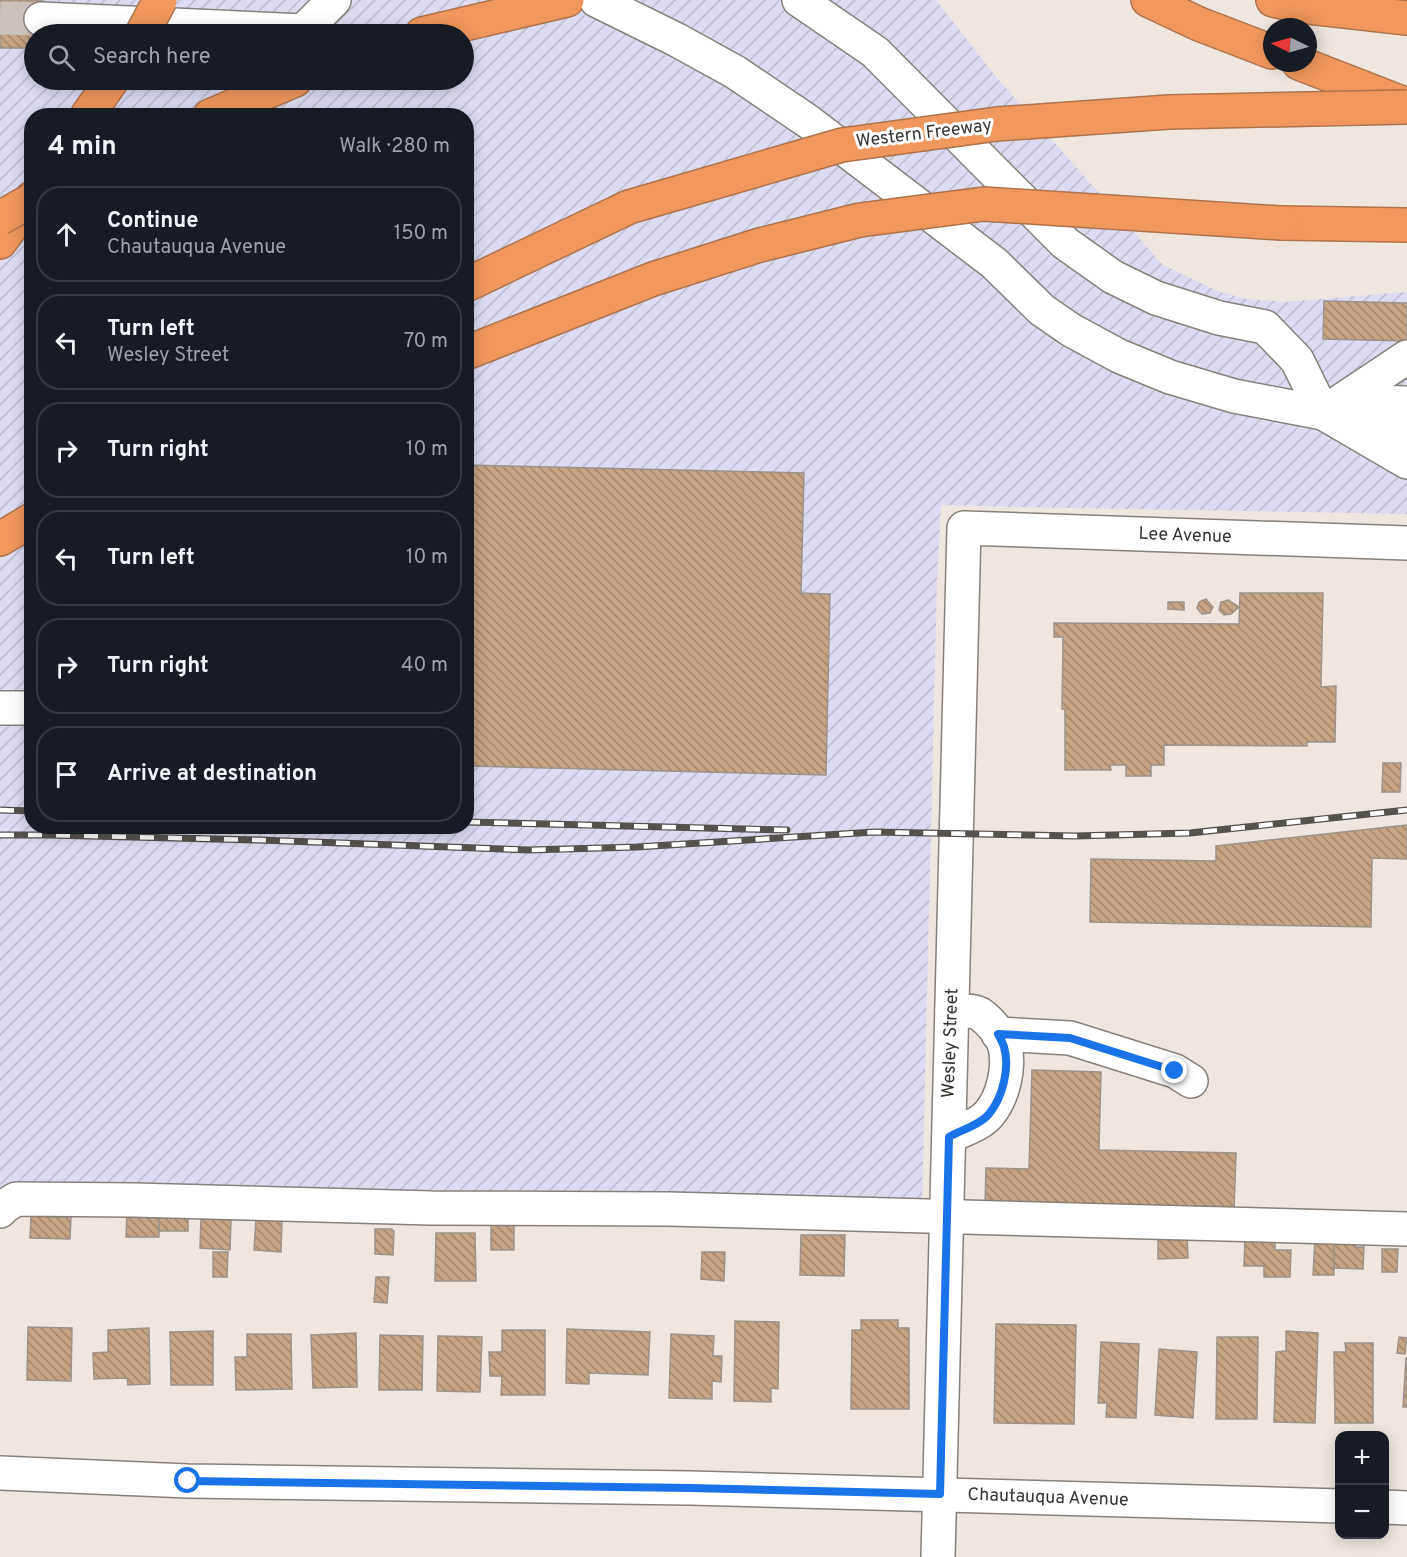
<!DOCTYPE html>
<meta charset="utf-8">
<style>
:root{--surface:#171b24;--page:#20242c;--text:#f1f3f6;--muted:#9ea1a6;--line:#363941}
body{margin:0;font-family:Overpass,sans-serif;background:var(--page);color:var(--text)}
.controls{position:absolute;right:18px;bottom:18px;display:grid;overflow:hidden;border-radius:12px;box-shadow:0 3px 15px #0003}
.controls button{width:54px;height:54px;display:grid;place-items:center;padding:0;border:0;border-bottom:2px solid var(--line);background:var(--surface);color:var(--text);font:30px sans-serif}
.compass{position:absolute;left:1263px;top:18px;width:54px;height:54px;border-radius:50%;background:var(--surface);box-shadow:0 3px 15px #0003;rotate:275deg}
.stop{position:absolute;width:18px;height:18px;margin:-14px;border:4px solid #1a73e8;border-radius:50%;background:#fff}
.stop.end{background:#1a73e8;border-color:#fff;box-shadow:0 2px 6px #0008}
.list{margin:0;padding:0;list-style:none}
h2{display:flex;justify-content:space-between;align-items:center;height:78px;margin:0;padding:0 24px;font-size:26px}
h2 small{font-size:20px;font-weight:400;color:var(--muted)}
.list li{display:grid;grid-template-columns:39px 1fr auto;gap:18px;align-items:center;box-sizing:border-box;height:96px;margin:0 12px 12px;padding:0 12px;border:2px solid var(--line);border-radius:24px}
.list b{display:block;font-size:22px;white-space:nowrap}
.list p{margin:0;font-size:20px;white-space:nowrap;color:var(--muted)}
.list em{font-size:20px;font-style:normal;color:var(--muted)}
.icon{flex:none;width:33px;height:33px;fill:none;stroke:currentColor;stroke-width:2;stroke-linecap:round;stroke-linejoin:round}
.map{position:relative;flex:none;width:1407px;height:1557px;overflow:hidden}
.search{position:absolute;background:var(--surface);box-shadow:0 3px 15px #0003;left:24px;top:24px;width:450px;height:66px;display:flex;align-items:center;gap:15px;box-sizing:border-box;padding:0 21px;border-radius:33px;color:var(--muted);font-size:22px}
.panel{position:absolute;background:var(--surface);box-shadow:0 3px 15px #0003;left:24px;top:108px;width:450px;height:726px;border-radius:24px}
.map>svg:first-child{display:block}
</style>
<div class="map">
<svg width="1407" height="1557" viewBox="0 0 1407 1557">
<defs>
<pattern id="industrial-furrows" width="10" height="10" patternUnits="userSpaceOnUse" patternTransform="scale(1.5)"><rect width="10" height="10" fill="#dddbf1"/><path d="M-1 1l2-2M0 10L10 0M9 11l2-2" fill="none" stroke="#bebccf"/></pattern>
<pattern id="building-back-hatch" width="6" height="6" patternUnits="userSpaceOnUse" patternTransform="scale(1.5)"><rect width="6" height="6" fill="#c6a486"/><path d="M-1 5l2 2M0 0l6 6M5-1l2 2" fill="none" stroke="#a2866e"/></pattern>
</defs>
<rect width="100%" height="100%" fill="#efe6df"/>
<path fill="url(#industrial-furrows)" fill-rule="evenodd" d="M0 0H936L997 78 1163 265 1217 291 1247 299 1285 302 1407 292V514L1015 507 941 505 937 581 922 1204 0 1188ZM34 34H464V80H34ZM32 116H466V826H32Z"/>
<g fill="url(#building-back-hatch)" stroke="#9b938c" stroke-width="1.5">
<polygon points="0,0 42,0 41,34 34,34 34,48 0,48"/>
<polygon points="1324,301 1407,303 1407,341 1323,339"/>
<polygon points="466,465 804,473 801,593 830,594 826,775 466,766"/>
<polygon points="1240,593 1323,593 1321,687 1336,686 1335,742 1307,742 1307,746 1164,745 1164,765 1151,765 1151,776 1126,776 1126,765 1110,765 1111,770 1065,770 1065,709 1062,709 1063,637 1054,637 1054,623 1239,624"/>
<polygon points="1206,599 1213,607 1210,613 1202,614 1197,608 1199,602"/>
<polygon points="1228,600 1239,607 1231,614 1224,615 1219,610 1221,602"/>
<polygon points="1168,602 1184,602 1184,610 1168,609"/>
<polygon points="1383,763 1401,763 1400,792 1382,792"/>
<polygon points="1407,825 1407,859 1372,858 1371,927 1090,922 1091,859 1216,861 1216,846"/>
<polygon points="1032,1070 1101,1072 1099,1150 1236,1153 1234,1211 985,1205 986,1168 1029,1169"/>
<polygon points="127,1211 159,1211 159,1237 126,1237"/>
<polygon points="159,1211 188,1212 188,1231 159,1231"/>
<polygon points="31,1216 71,1217 70,1239 30,1238"/>
<polygon points="201,1218 231,1220 230,1250 200,1248"/>
<polygon points="256,1219 282,1221 281,1252 254,1250"/>
<rect x="491" y="1222" width="23" height="28"/>
<polygon points="375,1229 392,1229 392,1231 394,1231 393,1255 375,1254"/>
<polygon points="1158,1232 1187,1232 1188,1258 1158,1259"/>
<polygon points="436,1233 475,1233 476,1281 435,1281"/>
<polygon points="801,1235 845,1235 844,1276 800,1275"/>
<polygon points="1315,1238 1334,1238 1334,1275 1313,1275"/>
<polygon points="1334,1238 1355,1238 1355,1247 1364,1247 1363,1269 1334,1268"/>
<polygon points="1245,1239 1275,1239 1275,1250 1291,1250 1290,1277 1264,1277 1264,1266 1244,1266"/>
<polygon points="1382,1249 1398,1249 1397,1272 1382,1272"/>
<polygon points="213,1252 228,1252 227,1277 213,1277"/>
<polygon points="702,1252 725,1252 724,1281 701,1279"/>
<polygon points="376,1277 389,1277 387,1303 374,1302"/>
<polygon points="861,1320 898,1320 898,1328 909,1328 909,1409 851,1409 852,1330 861,1330"/>
<polygon points="735,1321 779,1322 778,1389 771,1388 771,1402 734,1401"/>
<polygon points="996,1324 1076,1325 1074,1424 994,1423"/>
<polygon points="28,1327 72,1328 71,1381 27,1380"/>
<polygon points="149,1328 150,1384 128,1385 127,1378 94,1379 93,1353 108,1352 108,1330"/>
<polygon points="567,1329 650,1332 648,1375 589,1373 589,1384 566,1383"/>
<polygon points="502,1330 545,1330 545,1395 501,1395 502,1376 490,1376 489,1352 502,1352"/>
<polygon points="213,1331 213,1385 171,1385 170,1332"/>
<polygon points="1286,1331 1318,1333 1315,1423 1274,1422 1276,1352 1286,1351"/>
<polygon points="356,1333 357,1387 313,1388 311,1335"/>
<polygon points="247,1334 291,1334 292,1389 236,1390 235,1357 247,1357"/>
<polygon points="671,1334 714,1336 713,1356 722,1356 721,1382 712,1381 712,1399 669,1398"/>
<polygon points="380,1335 423,1336 422,1390 379,1390"/>
<polygon points="438,1336 482,1337 480,1392 437,1391"/>
<polygon points="1217,1337 1258,1337 1257,1419 1216,1419"/>
<polygon points="1399,1337 1407,1338 1405,1354 1397,1353"/>
<polygon points="1101,1342 1139,1344 1136,1418 1106,1417 1107,1403 1098,1403"/>
<polygon points="1345,1343 1373,1343 1373,1423 1335,1423 1334,1352 1346,1352"/>
<polygon points="1159,1349 1197,1352 1193,1418 1155,1415"/>
<polygon points="1406,1358 1407,1358 1407,1407 1403,1407"/>
</g>
<g fill="none" stroke-linecap="round" stroke-linejoin="round">
<polyline stroke="#cac2bc" stroke-width="33" stroke-dasharray="33 16" stroke-linecap="butt" points="0,18 41,19"/>
<defs>
<g id="minor">
<polyline points="596,0 677,40 735,72 809,122 994,263 1042,310 1071,330 1119,356 1170,377 1234,396 1323,413 1407,462"/>
<polyline points="799,0 875,52 1065,243 1113,277 1156,298 1219,318 1265,327 1297,360 1323,413"/>
<polyline points="41,19 303,31 334,0"/>
<polyline points="1342,401 1407,403"/>
<polyline points="1323,413 1407,357"/>
<polyline points="1357,431 1407,432"/>
<polyline points="0,708 32,708"/>
<polyline points="998,1034 1070,1038 1175,1071 1191,1081"/>
<path d="M949 1137C961 1130 980 1125 989 1114 1003 1097 1010 1068 1005 1047 1002 1035 990 1021 980 1014 973 1010 960 1011 952 1010"/>
<polyline points="0,1211 5,1206 16,1199 134,1200 431,1208 668,1209 1407,1229"/>
<polyline points="0,1473 188,1481 690,1488 1340,1506"/>
<polyline points="1384,1507 1407,1508"/>
<polyline points="938,1557 964,528 1407,543"/>
</g>
<g id="highway">
<polyline points="1148,0 1199,24 1272,52"/>
<polyline points="1273,0 1300,6 1407,18"/>
<polyline points="422,34 567,0"/>
<polyline points="1299,63 1407,105"/>
<polyline points="87,116 112,80"/>
<polyline points="210,116 295,80"/>
<polyline points="1281,223 1407,225"/>
<polyline points="0,242 32,198"/>
<polyline points="0,539 32,520"/>
</g>
</defs>
<use href="#minor" stroke="#88817a" stroke-width="36"/>
<use href="#highway" stroke="#ae744d" stroke-width="36"/>
<use href="#minor" stroke="#fff" stroke-width="33"/>
<use href="#highway" stroke="#ef975d" stroke-width="33"/>
<defs>
<g id="rail">
<polyline points="0,810 32,811"/>
<polyline points="466,822 787,830"/>
<polyline points="0,835 49,835 259,840 529,850 637,847 874,832 1075,836 1190,833 1407,810"/>
</g>
</defs>
<use href="#rail" stroke="#55514d" stroke-width="7"/>
<use href="#rail" stroke="#fff" stroke-width="4.5" stroke-dasharray="14" stroke-linecap="butt"/>
<defs>
<g id="highway-bridge">
<polyline points="142,34 160,0"/>
<polyline points="0,218 32,200"/>
<polyline points="466,285 629,207 842,145 997,124 1169,112 1407,107"/>
<polyline points="466,353 653,279 760,245 860,220 984,204 1281,223"/>
</g>
</defs>
<use href="#highway-bridge" stroke="#ae744d" stroke-width="36" stroke-linecap="butt"/>
<use href="#highway-bridge" stroke="#ef975d" stroke-width="33"/>
</g>
<g fill="none" stroke-linecap="round" stroke-linejoin="round">
<path stroke="#1a73e8" stroke-width="8" d="M188 1481 690 1488 940 1494 949 1137C961 1130 980 1125 989 1114 1003 1097 1010 1067 1004 1047 1003 1043 1000 1038 998 1034L1070 1038 1175 1071"/>
</g>
<g text-anchor="middle" dominant-baseline="central" stroke-width="6" stroke-linejoin="round" paint-order="stroke">
<g font-size="18" fill="#35322f" stroke="#fff">
<text transform="translate(924 134) rotate(-7)">Western Freeway</text>
<text transform="translate(1185 536) rotate(2)">Lee Avenue</text>
<text transform="translate(951 1043) rotate(-88)">Wesley Street</text>
<text transform="translate(1048 1498) rotate(2)">Chautauqua Avenue</text>
</g>
</g>
</svg>
<div class="controls">
<button>+</button>
<button>−</button>
</div>
<svg class="compass" viewBox="-18 -18 36 36"><path d="M0-13l5 13h-10z" fill="#e53935"/><path d="M0 13l5-13h-10z" fill="#9ea1a6"/></svg>
<div class="stop" style="left:188px;top:1481px"></div>
<div class="stop end" style="left:1175px;top:1071px"></div>
<div class="search"><svg class="icon" aria-label="search" viewBox="0 0 24 24"><circle cx="10" cy="10" r="6"/><path d="M15 15l6 6"/></svg>Search here</div>
<section class="panel">
<h2>4 min<small>Walk · 280 m</small></h2>
<ul class="list">
<li><svg class="icon" aria-label="ahead" viewBox="0 0 24 24"><path d="M12 20V5M6 11l6-6 6 6"/></svg><div><b>Continue</b><p>Chautauqua Avenue</p></div><em>150 m</em></li>
<li><svg class="icon" aria-label="left" viewBox="0 0 24 24"><path d="M17 20v-9H6M10 6l-5 5 5 5"/></svg><div><b>Turn left</b><p>Wesley Street</p></div><em>70 m</em></li>
<li><svg class="icon" aria-label="right" viewBox="0 0 24 24"><path d="M7 20v-9h11M14 6l5 5-5 5"/></svg><div><b>Turn right</b></div><em>10 m</em></li>
<li><svg class="icon" aria-label="left" viewBox="0 0 24 24"><path d="M17 20v-9H6M10 6l-5 5 5 5"/></svg><div><b>Turn left</b></div><em>10 m</em></li>
<li><svg class="icon" aria-label="right" viewBox="0 0 24 24"><path d="M7 20v-9h11M14 6l5 5-5 5"/></svg><div><b>Turn right</b></div><em>40 m</em></li>
<li><svg class="icon" aria-label="arrive" viewBox="0 0 24 24"><path d="M6 21V4h12l-3 4 3 4H6"/></svg><div><b>Arrive at destination</b></div></li>
</ul>
</section>
</div>
